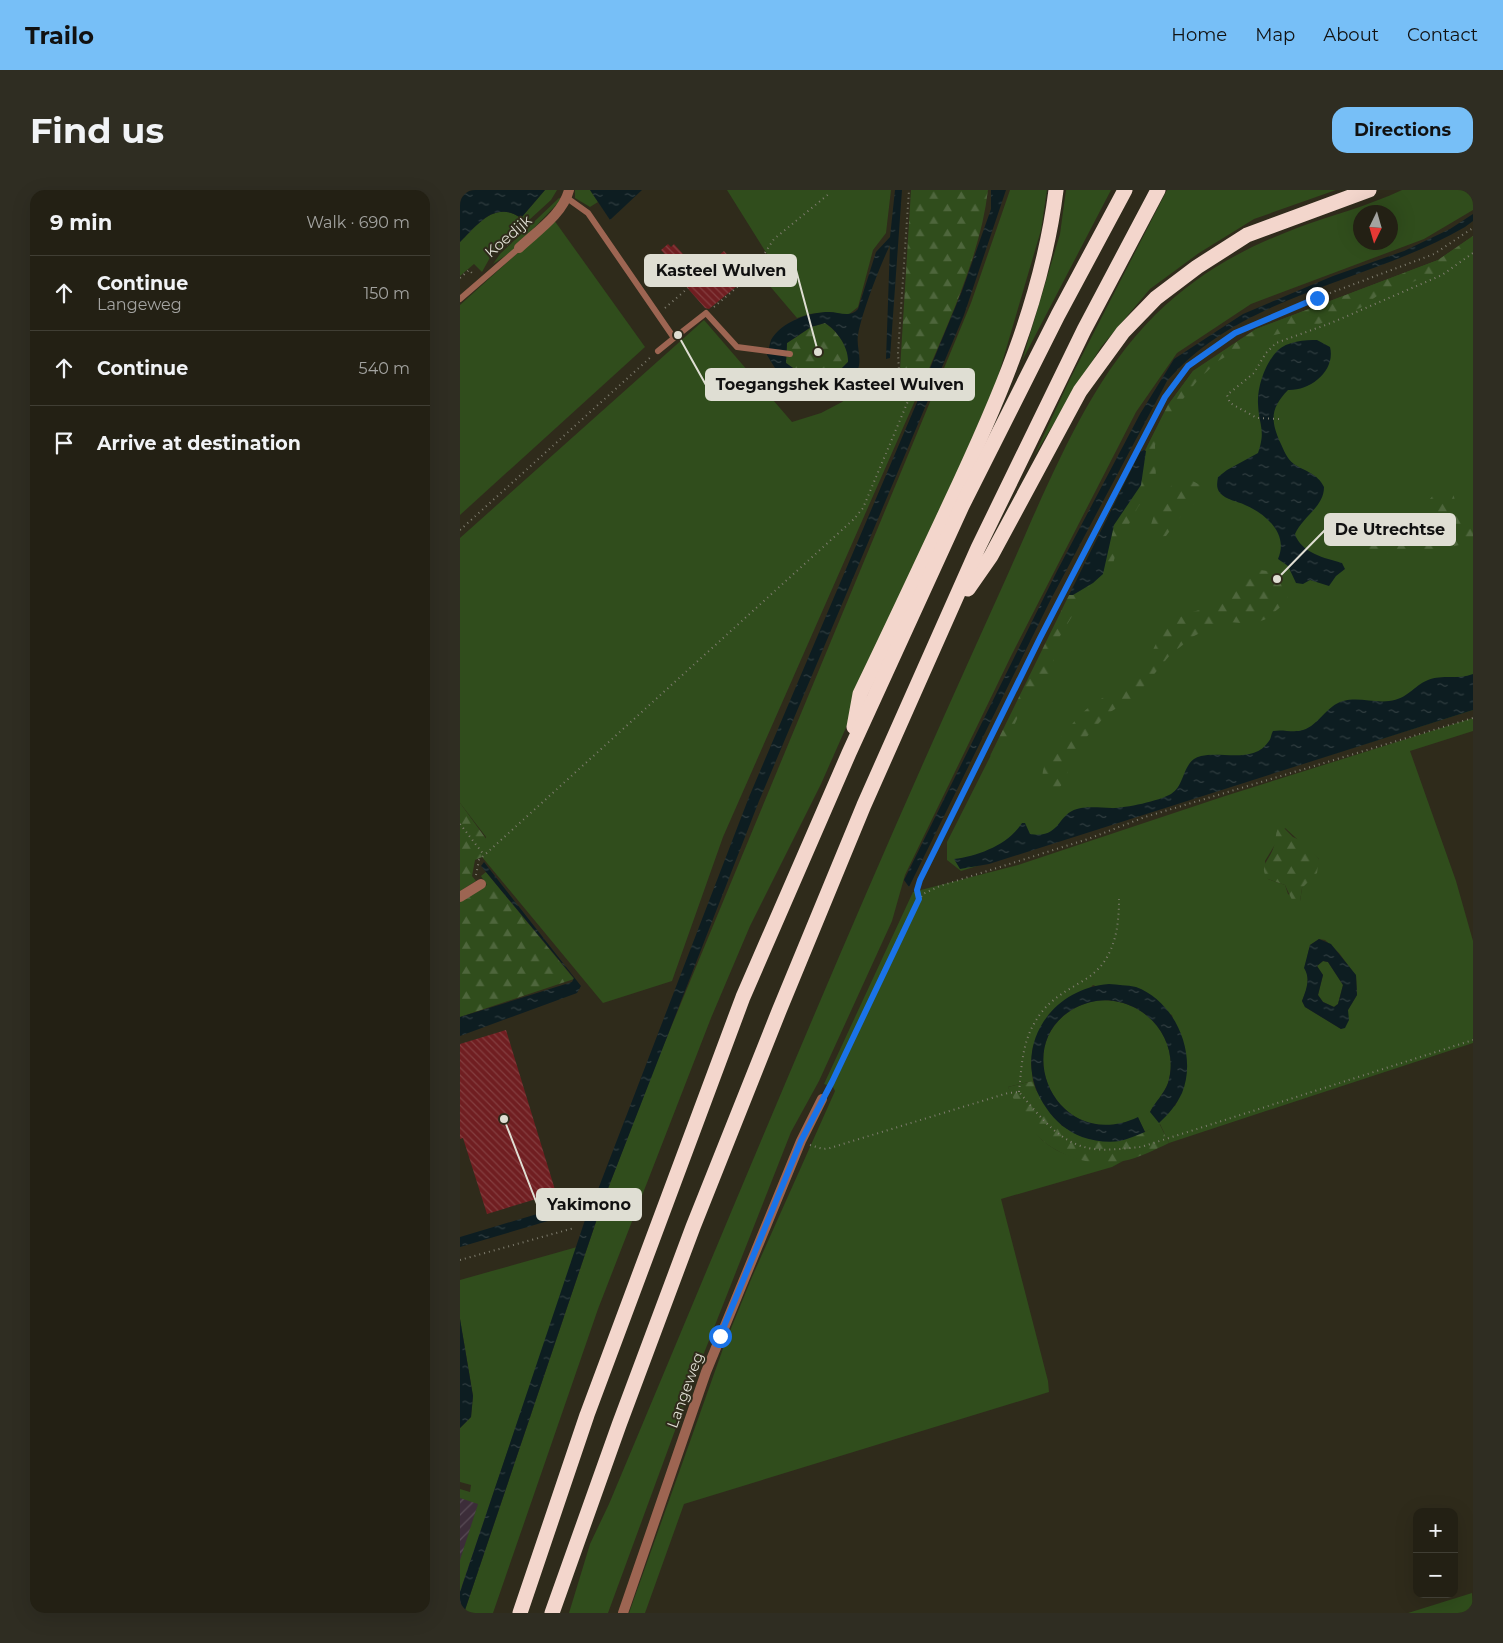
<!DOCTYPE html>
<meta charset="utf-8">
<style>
:root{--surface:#232014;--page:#2f2d22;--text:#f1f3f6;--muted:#a3a3a0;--line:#403e34;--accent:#77bff7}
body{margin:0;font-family:Montserrat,sans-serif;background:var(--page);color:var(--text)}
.controls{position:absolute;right:15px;bottom:15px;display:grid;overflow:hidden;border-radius:10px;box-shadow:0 5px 20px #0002}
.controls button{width:45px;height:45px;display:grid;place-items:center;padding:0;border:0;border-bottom:1px solid var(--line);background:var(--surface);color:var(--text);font:25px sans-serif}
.compass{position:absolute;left:893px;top:15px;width:45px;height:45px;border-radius:50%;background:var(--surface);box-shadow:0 5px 20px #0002;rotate:185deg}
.stop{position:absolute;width:15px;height:15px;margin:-11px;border:4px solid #1a73e8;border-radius:50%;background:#fff}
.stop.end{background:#1a73e8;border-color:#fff;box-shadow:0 1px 5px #0008}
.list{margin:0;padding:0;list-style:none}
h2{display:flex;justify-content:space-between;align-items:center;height:65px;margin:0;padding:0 20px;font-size:21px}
h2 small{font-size:16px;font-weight:400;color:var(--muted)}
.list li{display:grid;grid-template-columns:32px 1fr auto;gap:15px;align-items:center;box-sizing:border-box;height:75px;padding:0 20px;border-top:1px solid var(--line)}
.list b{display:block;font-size:19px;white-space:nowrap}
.list p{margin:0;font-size:16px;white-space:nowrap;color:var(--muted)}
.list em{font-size:16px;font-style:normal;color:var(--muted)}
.icon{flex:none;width:28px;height:28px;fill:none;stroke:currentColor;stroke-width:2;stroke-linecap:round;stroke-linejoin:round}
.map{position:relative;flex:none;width:1013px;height:1423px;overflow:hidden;border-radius:15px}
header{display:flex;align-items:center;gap:30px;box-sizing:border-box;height:70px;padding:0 25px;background:var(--accent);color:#111}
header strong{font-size:24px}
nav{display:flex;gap:28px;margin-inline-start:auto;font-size:18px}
.intro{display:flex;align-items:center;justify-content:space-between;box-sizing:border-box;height:120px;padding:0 30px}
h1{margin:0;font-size:35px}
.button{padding:12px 22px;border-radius:15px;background:var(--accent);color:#111;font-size:18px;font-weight:700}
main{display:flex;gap:30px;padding:0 30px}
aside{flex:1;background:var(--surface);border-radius:15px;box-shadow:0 5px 20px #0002}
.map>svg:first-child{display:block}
</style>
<header>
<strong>Trailo</strong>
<nav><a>Home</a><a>Map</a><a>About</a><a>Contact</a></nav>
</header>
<div class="intro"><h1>Find us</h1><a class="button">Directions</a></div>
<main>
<aside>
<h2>9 min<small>Walk · 690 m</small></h2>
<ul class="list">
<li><svg class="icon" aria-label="ahead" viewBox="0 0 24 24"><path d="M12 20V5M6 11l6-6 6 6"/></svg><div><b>Continue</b><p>Langeweg</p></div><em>150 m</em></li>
<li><svg class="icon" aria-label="ahead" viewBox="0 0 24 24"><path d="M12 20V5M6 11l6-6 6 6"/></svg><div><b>Continue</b></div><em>540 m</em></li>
<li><svg class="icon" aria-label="arrive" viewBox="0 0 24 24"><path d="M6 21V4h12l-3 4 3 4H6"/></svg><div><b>Arrive at destination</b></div></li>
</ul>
</aside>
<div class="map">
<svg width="1013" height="1423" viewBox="0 0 1013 1423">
<defs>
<pattern id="industrial-furrows" width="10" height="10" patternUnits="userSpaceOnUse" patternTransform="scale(1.25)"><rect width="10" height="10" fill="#3c2d39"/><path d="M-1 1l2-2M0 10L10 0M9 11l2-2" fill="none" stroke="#584b55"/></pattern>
<pattern id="forest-firs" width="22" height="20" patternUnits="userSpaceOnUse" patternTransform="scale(1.25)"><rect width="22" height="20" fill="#304d1c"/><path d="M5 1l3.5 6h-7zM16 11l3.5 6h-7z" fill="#4e663c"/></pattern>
<pattern id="water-ripples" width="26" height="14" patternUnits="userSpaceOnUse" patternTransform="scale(1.25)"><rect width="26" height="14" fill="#0d1d21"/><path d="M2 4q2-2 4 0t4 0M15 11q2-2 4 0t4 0" fill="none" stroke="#303d40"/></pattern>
<pattern id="building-back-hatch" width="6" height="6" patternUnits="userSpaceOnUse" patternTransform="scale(1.25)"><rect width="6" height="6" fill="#701e21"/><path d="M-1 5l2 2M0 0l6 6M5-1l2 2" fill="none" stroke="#843e40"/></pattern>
</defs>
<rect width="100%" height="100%" fill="#2f2b1b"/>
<polygon fill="url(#industrial-furrows)" points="0,1300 34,1310 0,1418"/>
<g fill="#304d1c" fill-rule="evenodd">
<path d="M85 0H97L91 10 32 64 22 82 14 74 0 86V52C18 34 35 10 61 28Z"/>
<polygon points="115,0 130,0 138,12 130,17 115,8"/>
<polygon points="267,0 431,0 426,43 413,60 398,117 388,125 369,122 350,124 337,128 303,88 309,75 307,64"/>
<polygon points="550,0 587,0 581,40 537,190 451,391 361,594 290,736 251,828 138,1119 33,1423 4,1423 142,1014 197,871 511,113"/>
<polygon points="606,0 651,0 562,171 600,44"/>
<polygon points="707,0 876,0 794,29 739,63 690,99 641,157 574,266 610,189"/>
<path d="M942 0H1013V20L964 49 791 114 717 163 676 222 552 464 445 685 432 731 359 891 331 942 235 1186 148 1423H109L130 1354 149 1314C267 1033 382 752 507 475 529 426 551 378 572 329 605 256 638 182 695 125 738 83 782 59 837 38 872 25 908 16 942 0ZM901 22H931V52H901Z"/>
<polygon points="99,8 102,9 98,13 51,62 33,74 40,64"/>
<polygon points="94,30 185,157 0,325 0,115"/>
<polygon points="1013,46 1013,520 501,681 487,670 487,652 708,215 733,181 796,139 978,70"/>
<polygon points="244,130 332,232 361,223 382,212 399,198 430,182 457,206 263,647 212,791 143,813 22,667 26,647 0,613 0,348"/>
<path d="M1013 528V541L950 561 996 691 1013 751V853L709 953 700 934 685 942 678 928C597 964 547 855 615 818 630 810 647 808 663 813 697 823 719 858 708 893 704 904 696 912 690 922L715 916C733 882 720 860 712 825L633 795 573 856 571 874 573 891 548 897C557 912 570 939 582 950 604 969 636 975 663 971L652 977 541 1009 588 1191 589 1202 224 1314 185 1423H169L265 1153 292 1087 375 901 373 897 364 894 453 702 558 675 765 606ZM825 638 859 669 842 698 840 711 828 704 825 695 808 689 805 671ZM859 749 865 750 879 763 896 786 897 805 888 820 881 839 845 817 842 811 848 796 847 768 850 755Z"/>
<polygon points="863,771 868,772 883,795 878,814 874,817 863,812 858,805 863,785 857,776"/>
<polygon points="117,1057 0,1402 0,1370 18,1314 0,1308 0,1299 10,1302 11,1295 0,1292 0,1238 11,1227 13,1206 0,1129 0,1090"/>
<polygon points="1012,1403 1013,1423 947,1423 948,1423"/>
</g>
<g fill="url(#forest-firs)">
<path d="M451 0H528C520 68 487 134 461 198L444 186 440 180Z"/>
<polygon points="1013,46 1013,59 973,84 917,106 900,118 854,136 797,149 758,171 737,191 706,231 695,255 696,292 678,317 658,355 649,389 640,400 625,410 614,423 600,446 595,459 591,487 566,508 550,545 539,561 530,566 609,405 621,400 645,378 654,335 661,324 687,265 687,257 708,215 733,181 796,139 978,70"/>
<path d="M365 133C377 141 390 158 388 172L368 192 354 193 326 173 327 153 351 137Z"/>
<path d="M719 289H729L740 295 742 307 721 326 706 346 688 350C692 325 699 305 719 289Z"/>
<path d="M983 302 993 303 998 322 1004 326H1013V352L981 359 930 364 914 363 907 357 905 349 907 346 955 333 966 335C967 320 963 306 983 302Z"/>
<path d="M794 379 807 381 827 392 828 406 824 414 806 429 793 434 769 432 752 437 734 446 710 465 676 506 647 524 623 551 615 561 604 592 599 598C554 597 614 529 628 518 644 505 664 498 678 482 690 468 698 453 702 435L729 423 743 419 758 405 782 391 788 383Z"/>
<polygon points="0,613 27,650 22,667 15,670 12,686 16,691 0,701"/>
<path d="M821 635 833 647 844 652 859 669 857 683 842 698 840 711 838 713 832 710 825 695 808 689C798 677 809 670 813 659 817 650 814 641 821 635Z"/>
<polygon points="26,682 114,789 0,827 0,712 27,695 21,686"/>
<path d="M573 891 576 900 602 936 685 942 699 933 709 953C694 960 679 968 663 971 628 979 588 963 567 934 559 923 554 909 548 897Z"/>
</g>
<g fill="url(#water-ripples)" fill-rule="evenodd">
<path d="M0 0H85L61 28C35 10 18 34 0 52Z"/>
<polygon points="130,0 182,0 150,30"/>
<path d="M435 0H442L430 168 426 169 430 55C420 76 402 122 398 145 396 158 403 168 397 182 392 194 386 195 375 199 335 214 326 196 307 165 309 161 309 155 311 150 321 132 349 122 369 122 379 122 390 128 398 119L416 62 430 47ZM365 133C377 140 389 158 388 172L368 192 354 193 326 173 327 153 351 137Z"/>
<polygon points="531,0 546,0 504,125 299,611 142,1014 4,1423 0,1423 0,1402 127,1024 125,1020 0,1057 0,1047 127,1009 137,1002 289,607 466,191 466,188 502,101 531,19"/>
<path d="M1013 24V31L1005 37C909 93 783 103 707 191L590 411 449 697 444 690 597 381 680 224 714 169 783 124 873 86 944 61 990 39Z"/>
<path d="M857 150 870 157C876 181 850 201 828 200 811 218 810 229 820 252 824 260 826 268 834 274 846 282 857 283 864 297 864 317 843 326 835 344 841 363 865 368 882 373L885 379 876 386 869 396 850 390 843 394 836 393 828 376 818 369C829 344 806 324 785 315 777 311 766 310 760 303 756 298 757 293 758 287L767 280 798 263C806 240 799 236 798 214 797 197 805 174 817 161 827 151 845 150 857 150Z"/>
<polygon points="684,260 686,261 681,295 654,335 643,384 633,393 613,405 609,405 680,262"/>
<path d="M1013 484V520L529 674 500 679 494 669C518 666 548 655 562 633H565L570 644C601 649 597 624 617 619 629 616 640 618 652 618 666 618 699 611 711 604 726 595 722 570 741 566 762 561 794 574 809 551 811 549 811 544 813 541 823 539 833 543 843 540 859 535 866 516 883 511 899 507 914 513 929 511 948 509 953 496 968 490 982 484 998 490 1013 484Z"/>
<polygon points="24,672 121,796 117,803 0,846 0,827 112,792 114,788 21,676"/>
<path d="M859 749 871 754 896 785 897 805 888 820 889 830 885 838 881 839 845 817 842 811C846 800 851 789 844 778L850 755ZM863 771 868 772 883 795 878 814 874 817 863 812 858 805 863 785 857 776Z"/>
<path d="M649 794C658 795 667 795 676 797 715 811 738 864 722 903 717 914 708 925 699 933L690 922C695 912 704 904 708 893 719 857 695 820 659 812 644 808 629 811 615 818 547 855 598 965 678 927L685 942C677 945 668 949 660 951 648 953 634 951 622 947 608 942 595 931 587 919 548 865 586 799 649 794Z"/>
<polygon points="0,1129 13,1206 11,1227 0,1238"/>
</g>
<g fill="url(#building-back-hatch)">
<polygon points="208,54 211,57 214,54 239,82 264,61 288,87 249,119 245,118 208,76 212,72 201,60"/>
<polygon points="46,840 96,1003 27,1024 3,948 0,949 0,854"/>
</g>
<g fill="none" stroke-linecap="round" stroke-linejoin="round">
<g stroke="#7f7d6f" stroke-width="2" stroke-dasharray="1 4" stroke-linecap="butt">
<polyline points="39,61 49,53"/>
<polyline points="0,88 9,80 14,85"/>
<polyline points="254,117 289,87 314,49 370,3"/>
<polyline points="205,118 228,98"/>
<polyline points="819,229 797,228 770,213 767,205 794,183 806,163 816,153 871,133 982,85 1013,63"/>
<polyline points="0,340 192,166"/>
<polyline points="0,634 24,665"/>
<polyline points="16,685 19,670 394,329 403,318 451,204 450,194 439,182 438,163 449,0"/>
<polyline points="459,709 457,700 460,691 580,448 705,207 728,177 775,143 857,108 974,64 1013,38"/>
<polyline points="367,900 449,726 463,704 480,696 628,649 685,627 1013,528"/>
<path d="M559 902C562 873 562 848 581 823 593 807 610 799 626 789 654 771 659 740 659 709"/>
<path d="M350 955 363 959 370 958 548 903 559 902C580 926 600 955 634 959 649 961 666 958 681 957L1013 850"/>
<polyline points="0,1070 114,1038"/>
</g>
<g stroke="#9d6552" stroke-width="6">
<polyline points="107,8 128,23 214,148 198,161"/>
<polyline points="0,109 59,58"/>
<polyline points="214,148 246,123 277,157 330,164"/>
</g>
<g stroke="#9d6552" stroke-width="10">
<path d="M59 58C77 41 103 24 109 0"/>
<polyline points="0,707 21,694"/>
<polyline points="163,1423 246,1182 341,951 362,909"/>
</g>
<g stroke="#f3d6cc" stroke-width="15">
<polyline points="508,399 531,366 620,201 663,142 696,108 737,77 787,45 909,0"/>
<path d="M394 537 400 504C430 442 459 380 488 318 536 216 582 113 596 0"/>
<polyline points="60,1423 127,1225 283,807 389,563 502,316 598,125 665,0"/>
<polyline points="92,1423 159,1235 233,1037 319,821 404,615 518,358 624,140 698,0"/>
</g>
</g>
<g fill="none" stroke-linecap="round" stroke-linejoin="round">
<polyline stroke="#1a73e8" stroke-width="6" points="260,1146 341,951 372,892 459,709 457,700 460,690 580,448 705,207 728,176 775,143 857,108"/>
</g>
<g text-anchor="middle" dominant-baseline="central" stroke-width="4" stroke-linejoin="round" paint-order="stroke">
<g font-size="15" fill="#dfded3" stroke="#2f2b1b">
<text transform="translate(48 46) rotate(-41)">Koedijk</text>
<text transform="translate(225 1200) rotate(-70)">Langeweg</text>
</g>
</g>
<path fill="none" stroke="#dfded3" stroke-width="2" d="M358 162L336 80M218 145L246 195M817 389L865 340M44 929L77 1014"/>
<g fill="#dfded3" stroke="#2f2b1b" stroke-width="2">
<circle cx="358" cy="162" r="5"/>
<circle cx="218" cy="145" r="5"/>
<circle cx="817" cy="389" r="5"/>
<circle cx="44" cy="929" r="5"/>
</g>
<g fill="#dfded3" stroke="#dfded3" stroke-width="2">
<rect x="185" y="65" width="151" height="31" rx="5"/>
<rect x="246" y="179" width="268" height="31" rx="5"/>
<rect x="865" y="324" width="130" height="31" rx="5"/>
<rect x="77" y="999" width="104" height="31" rx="5"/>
</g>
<g font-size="16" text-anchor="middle" font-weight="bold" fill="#111">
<text x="261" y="86">Kasteel Wulven</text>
<text x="380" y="200">Toegangshek Kasteel Wulven</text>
<text x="930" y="345">De Utrechtse</text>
<text x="129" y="1020">Yakimono</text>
</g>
</svg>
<div class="controls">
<button>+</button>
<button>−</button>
</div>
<svg class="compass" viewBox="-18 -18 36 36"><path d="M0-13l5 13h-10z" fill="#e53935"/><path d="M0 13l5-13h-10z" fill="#a3a3a0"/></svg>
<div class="stop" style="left:260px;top:1146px"></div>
<div class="stop end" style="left:857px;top:108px"></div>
</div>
</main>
